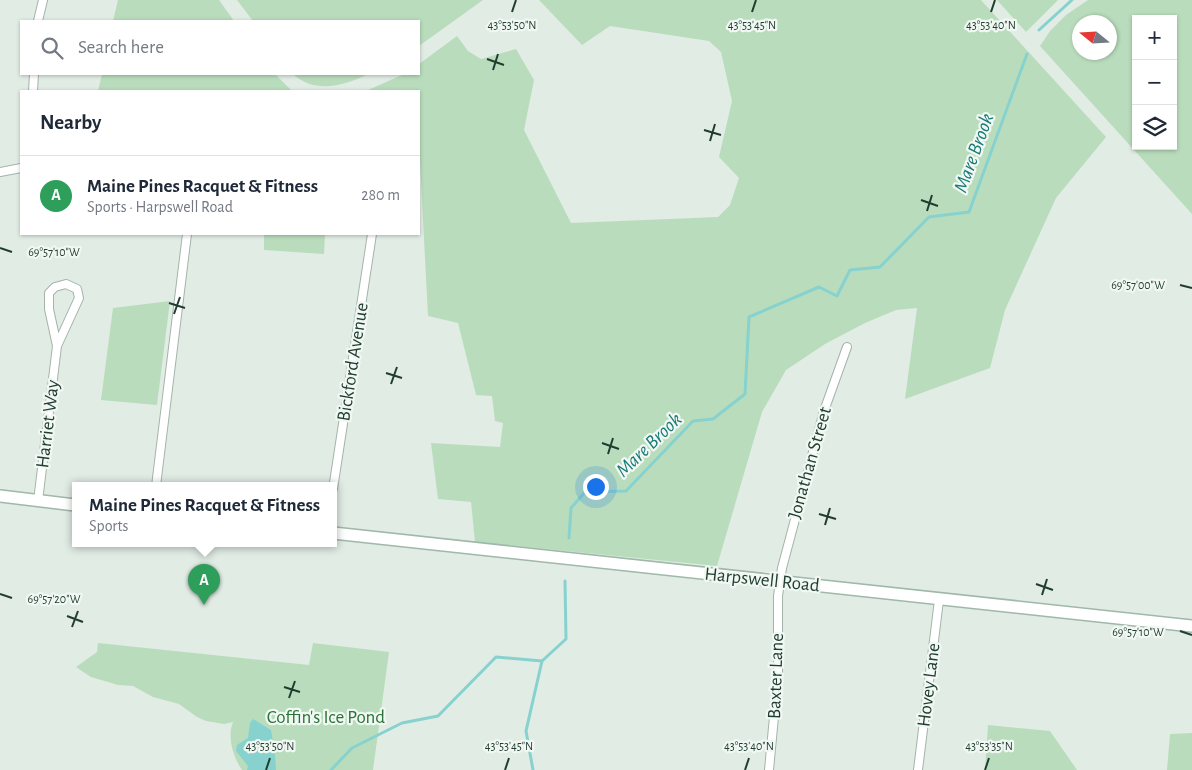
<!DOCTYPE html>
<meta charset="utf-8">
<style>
:root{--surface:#fff;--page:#f6f6f7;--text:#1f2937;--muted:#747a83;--line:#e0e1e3;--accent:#b45309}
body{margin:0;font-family:"Alegreya Sans",sans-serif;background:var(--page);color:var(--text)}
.controls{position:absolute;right:15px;top:15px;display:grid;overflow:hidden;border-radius:0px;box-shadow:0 1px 4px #0004}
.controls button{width:45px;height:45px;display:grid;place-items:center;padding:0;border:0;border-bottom:1px solid var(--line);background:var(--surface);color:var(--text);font:25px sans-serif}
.compass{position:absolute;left:1072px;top:15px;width:45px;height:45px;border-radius:50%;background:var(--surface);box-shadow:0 1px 4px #0004;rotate:288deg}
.you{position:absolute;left:595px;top:486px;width:18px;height:18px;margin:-12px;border:4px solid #fff;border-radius:50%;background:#1a73e8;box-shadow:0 0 0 8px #1a73e833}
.badge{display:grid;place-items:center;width:32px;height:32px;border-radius:50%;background:var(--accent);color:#fff;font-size:16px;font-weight:700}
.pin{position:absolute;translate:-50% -41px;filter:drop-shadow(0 1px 2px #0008)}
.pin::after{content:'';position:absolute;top:26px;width:18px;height:15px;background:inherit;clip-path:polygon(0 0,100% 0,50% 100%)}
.popup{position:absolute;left:72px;top:482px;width:265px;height:65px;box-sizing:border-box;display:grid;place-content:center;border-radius:0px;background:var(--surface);filter:drop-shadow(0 1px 4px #0005);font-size:16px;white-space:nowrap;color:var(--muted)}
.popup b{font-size:19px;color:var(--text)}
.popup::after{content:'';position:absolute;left:50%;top:100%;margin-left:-10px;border:10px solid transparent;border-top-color:var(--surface)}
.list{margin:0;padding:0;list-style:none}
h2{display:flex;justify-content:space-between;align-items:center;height:65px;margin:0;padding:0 20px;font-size:21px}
h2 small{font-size:16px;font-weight:400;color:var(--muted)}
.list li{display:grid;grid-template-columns:32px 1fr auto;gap:15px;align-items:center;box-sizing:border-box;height:80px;padding:0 20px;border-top:1px solid var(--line)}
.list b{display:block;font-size:19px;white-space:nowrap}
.list p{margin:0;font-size:16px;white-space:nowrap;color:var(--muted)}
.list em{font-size:16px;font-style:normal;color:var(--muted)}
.icon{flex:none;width:28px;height:28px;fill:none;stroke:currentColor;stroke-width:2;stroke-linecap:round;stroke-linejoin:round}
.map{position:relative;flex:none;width:1192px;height:770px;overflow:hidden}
.search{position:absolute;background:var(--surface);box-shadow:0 1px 4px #0004;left:20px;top:20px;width:400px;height:55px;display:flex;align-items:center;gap:12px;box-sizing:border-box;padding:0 18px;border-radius:0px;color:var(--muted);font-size:19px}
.panel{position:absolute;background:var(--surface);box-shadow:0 1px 4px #0004;left:20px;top:90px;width:400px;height:145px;border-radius:0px}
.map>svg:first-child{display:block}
</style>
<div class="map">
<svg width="1192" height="770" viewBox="0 0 1192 770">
<rect width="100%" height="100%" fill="#e1ece5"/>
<g fill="#b9ddbc" fill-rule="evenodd">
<polygon points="118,0 219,0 234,21 113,21"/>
<polygon points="237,0 483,0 419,46 419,21 253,21"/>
<polygon points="539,0 981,0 1106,137 1056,198 1005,310 990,368 905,399 917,308 896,310 865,323 825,344 786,370 762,412 717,566 475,542 471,502 438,499 431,443 500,447 503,423 495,421 492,396 476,395 458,323 428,316 420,161 419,161 419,91 366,91 404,74 419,74 419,64 457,36 468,51 481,59 516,49 534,80 524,130 571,223 718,217 730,205 739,178 719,157 732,101 721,52 709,41 610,26 582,45"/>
<polygon points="997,0 1058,0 1026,32"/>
<path d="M1088 0H1192V214L1040 46 1050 31 1066 15ZM1136 19H1173V146H1136ZM1080 22H1110V52H1080Z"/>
<polygon points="102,74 275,74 292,91 98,91"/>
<path d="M293 74H368C345 86 314 94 293 74Z"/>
<polygon points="264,234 325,234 324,254 264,250"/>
<polygon points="170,301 157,405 101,400 113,308"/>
<path d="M98 643 309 665 313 643 389 652 373 770H242C233 757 227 737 233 722L224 724 206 721 197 717 179 704 153 697 133 686 118 685 91 677 76 667 97 652Z"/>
<polygon points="988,725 1050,731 1077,770 985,770"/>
<polygon points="1192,733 1192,770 1167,770 1170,734"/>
</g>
<polygon fill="#87d2cf" points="253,719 271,730 275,755 276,770 247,770 248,766 236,751 237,745 248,738 250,723"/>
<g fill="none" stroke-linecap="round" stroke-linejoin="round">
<g stroke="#87d2cf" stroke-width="3">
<polyline points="1039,30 1072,0"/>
<polyline points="569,538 571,508 585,492 626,491 693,421 713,419 745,394 749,317 819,287 837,296 850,270 880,267 929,217 969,212 1027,54"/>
<polyline points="331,770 352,748 402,723 438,716 496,657 542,661 566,639 565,581"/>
<polyline points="533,770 526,731 542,661"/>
</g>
<defs>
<g id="street">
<polyline points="38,21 43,0"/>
<polyline points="33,91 34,74"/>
<polyline points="0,172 21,168"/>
<polyline points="156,486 187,234"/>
<polyline points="333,489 372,234"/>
<polyline points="38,501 57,346 49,309 49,293 55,287 66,284 77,289 79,298 57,346"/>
<polyline points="769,770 778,674 778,596 782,568 824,411 847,347"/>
<polyline points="918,770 939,600"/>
</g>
<g id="secondary">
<polyline points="0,496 75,505"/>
<polyline points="333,533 1192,626"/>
</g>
</defs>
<use href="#street" stroke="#a4b4ab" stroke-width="10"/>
<use href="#secondary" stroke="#9fb8aa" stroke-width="14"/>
<use href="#street" stroke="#fff" stroke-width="8"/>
<use href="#secondary" stroke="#fff" stroke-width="11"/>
</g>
<path fill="none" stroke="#213d30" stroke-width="2" d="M512 12 516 0M752 12 756 0M991 12 995 0M487 59 504 65M493 70 498 54M704 130 721 135M710 141 715 124M921 200 938 206M927 211 932 195M0 248 12 252M1180 285 1192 288M169 303 185 308M174 314 180 297M386 373 402 378M391 384 397 367M602 443 619 449M608 454 613 438M819 514 836 519M825 525 830 508M1036 584 1053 590M0 594 12 598M1042 595 1047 579M67 616 83 622M72 627 78 611M1180 631 1192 635M284 687 300 692M289 698 295 681M266 770 270 758M505 770 509 758M745 770 749 758M985 770 989 758"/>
<g text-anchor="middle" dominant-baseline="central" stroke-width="4.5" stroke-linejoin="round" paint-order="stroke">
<g font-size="19" fill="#213d30" stroke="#f1f8f3">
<text transform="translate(353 362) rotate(-81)">Bickford Avenue</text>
<text transform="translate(48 424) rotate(-83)">Harriet Way</text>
<text transform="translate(810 463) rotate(-74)">Jonathan Street</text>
<text transform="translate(762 580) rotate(6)">Harpswell Road</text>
<text transform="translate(776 676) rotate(-88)">Baxter Lane</text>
<text transform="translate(929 685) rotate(-83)">Hovey Lane</text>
</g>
<g font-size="19" fill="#2a7438" stroke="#f1f8f3">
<text x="326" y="717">Coffin's Ice Pond</text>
</g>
<g font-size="20" font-style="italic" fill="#1a7a77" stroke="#f1f8f3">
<text transform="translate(974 153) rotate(-70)">Mare Brook</text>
<text transform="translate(649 445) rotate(-44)">Mare Brook</text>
</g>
</g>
<g font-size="12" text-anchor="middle" fill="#213d30" stroke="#f1f8f3" stroke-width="4.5" stroke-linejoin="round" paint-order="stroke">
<text x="512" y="29">43°53'50"N</text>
<text x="752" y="29">43°53'45"N</text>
<text x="991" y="29">43°53'40"N</text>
<text x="54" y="256">69°57'10"W</text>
<text x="1138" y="289">69°57'00"W</text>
<text x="54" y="603">69°57'20"W</text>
<text x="1138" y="636">69°57'10"W</text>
<text x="270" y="750">43°53'50"N</text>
<text x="749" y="750">43°53'40"N</text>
<text x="509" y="750">43°53'45"N</text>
<text x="989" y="750">43°53'35"N</text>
</g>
</svg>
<div class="controls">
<button>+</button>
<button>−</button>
<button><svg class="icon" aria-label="layers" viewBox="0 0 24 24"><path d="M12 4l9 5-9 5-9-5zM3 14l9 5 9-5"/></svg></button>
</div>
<svg class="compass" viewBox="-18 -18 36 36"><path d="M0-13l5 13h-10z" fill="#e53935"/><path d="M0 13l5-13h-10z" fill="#747a83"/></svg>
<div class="you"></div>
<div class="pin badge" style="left:204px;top:605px;background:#2e9e5b">A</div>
<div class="popup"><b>Maine Pines Racquet &amp; Fitness</b>Sports</div>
<div class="search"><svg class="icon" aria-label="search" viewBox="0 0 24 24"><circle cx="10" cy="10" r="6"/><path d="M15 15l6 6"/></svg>Search here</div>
<section class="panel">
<h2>Nearby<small></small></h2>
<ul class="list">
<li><span class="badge" style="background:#2e9e5b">A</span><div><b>Maine Pines Racquet &amp; Fitness</b><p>Sports · Harpswell Road</p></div><em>280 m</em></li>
</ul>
</section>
</div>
